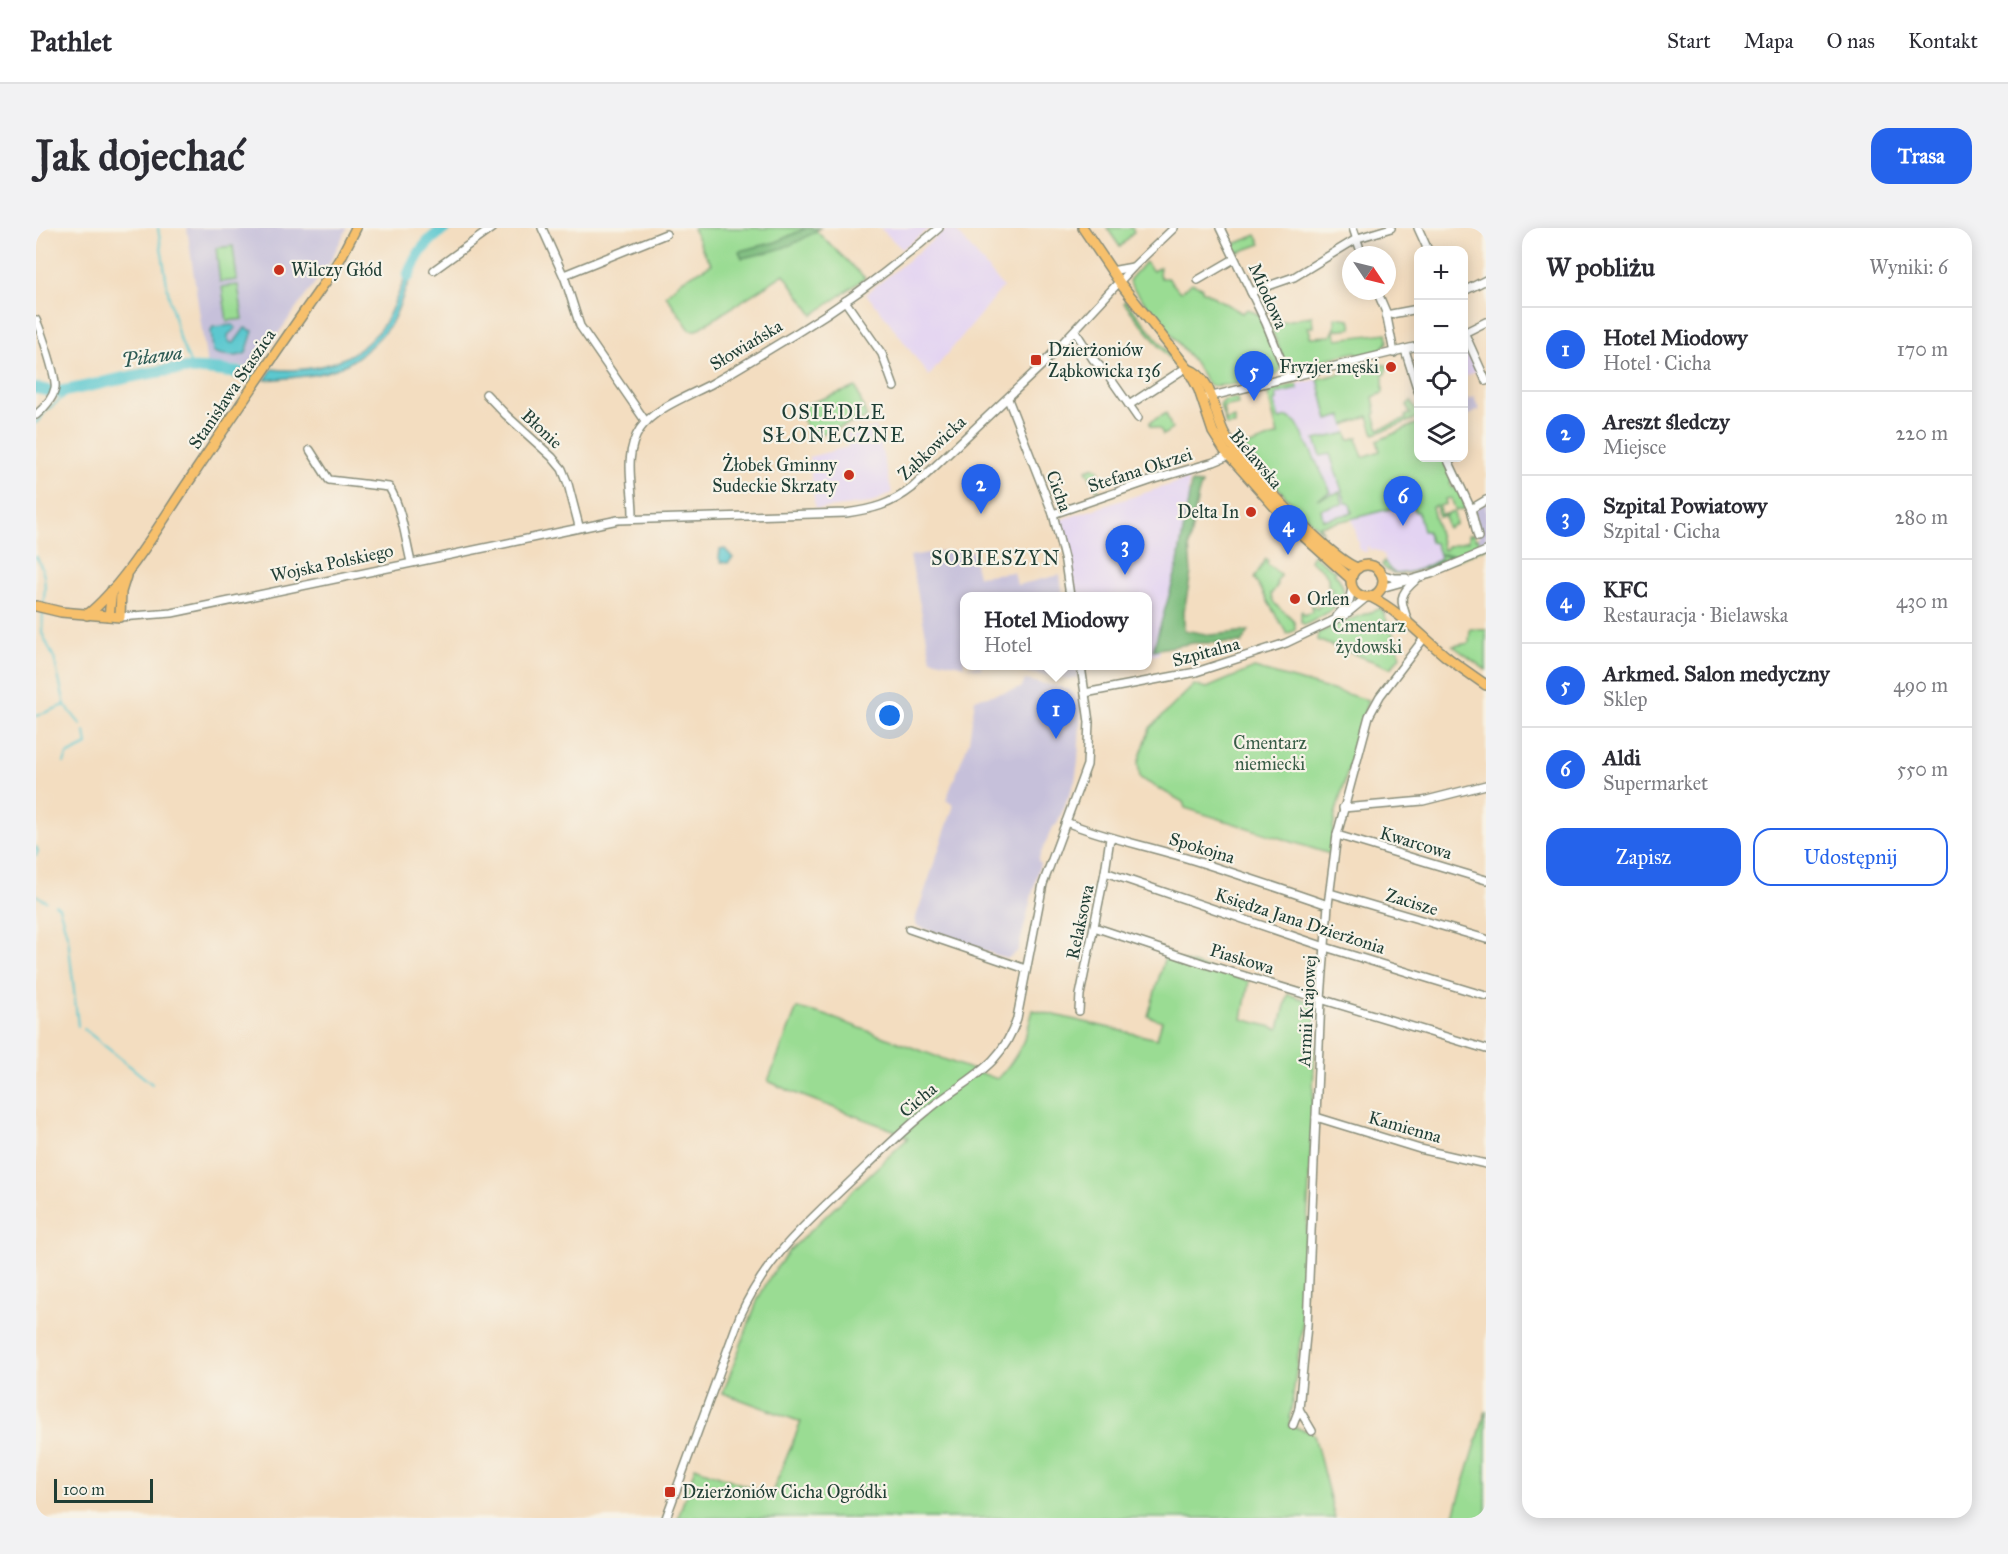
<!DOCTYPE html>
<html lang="pl">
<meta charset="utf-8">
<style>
:root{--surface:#fff;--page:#f2f2f3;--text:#2b2b33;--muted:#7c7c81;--line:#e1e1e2;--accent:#2563eb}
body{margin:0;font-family:"IM FELL Great Primer",serif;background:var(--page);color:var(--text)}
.controls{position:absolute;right:18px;top:18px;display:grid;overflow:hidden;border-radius:12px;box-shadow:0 3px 15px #0003}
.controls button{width:54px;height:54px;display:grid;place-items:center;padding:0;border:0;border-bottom:2px solid var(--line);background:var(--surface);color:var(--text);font:30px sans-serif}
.compass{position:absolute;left:1306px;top:18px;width:54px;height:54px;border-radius:50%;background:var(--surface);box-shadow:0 3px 15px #0003;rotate:125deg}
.scale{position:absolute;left:18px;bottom:15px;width:99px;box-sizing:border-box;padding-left:6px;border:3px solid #1f3d34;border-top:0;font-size:16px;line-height:21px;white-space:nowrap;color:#1f3d34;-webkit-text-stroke:4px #f7f3e8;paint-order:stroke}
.you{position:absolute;left:854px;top:488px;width:21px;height:21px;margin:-15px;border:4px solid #fff;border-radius:50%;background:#1a73e8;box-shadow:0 0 0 9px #1a73e833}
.badge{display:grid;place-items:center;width:39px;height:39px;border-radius:50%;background:var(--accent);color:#fff;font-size:20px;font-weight:700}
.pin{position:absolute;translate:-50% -50px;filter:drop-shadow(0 2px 3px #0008)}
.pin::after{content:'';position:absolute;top:32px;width:21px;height:18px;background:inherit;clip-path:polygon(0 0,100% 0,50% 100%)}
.popup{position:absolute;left:924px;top:364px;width:192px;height:78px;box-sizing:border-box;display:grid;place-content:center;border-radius:12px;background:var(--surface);filter:drop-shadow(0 2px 4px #0005);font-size:20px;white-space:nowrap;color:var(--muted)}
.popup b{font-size:22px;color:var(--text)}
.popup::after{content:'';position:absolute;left:50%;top:100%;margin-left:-12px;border:12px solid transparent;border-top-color:var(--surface)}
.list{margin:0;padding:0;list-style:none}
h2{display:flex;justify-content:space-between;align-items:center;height:78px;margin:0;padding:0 24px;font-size:26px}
h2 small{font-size:20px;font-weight:400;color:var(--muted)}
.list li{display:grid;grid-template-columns:39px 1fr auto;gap:18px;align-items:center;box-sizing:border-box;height:84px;padding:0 24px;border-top:2px solid var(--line)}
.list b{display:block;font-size:22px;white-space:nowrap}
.list p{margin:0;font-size:20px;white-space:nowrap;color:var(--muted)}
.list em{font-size:20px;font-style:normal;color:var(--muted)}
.actions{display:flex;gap:12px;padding:18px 24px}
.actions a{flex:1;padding:14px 0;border:2px solid var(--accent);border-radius:18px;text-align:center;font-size:21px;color:var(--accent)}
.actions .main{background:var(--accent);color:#fff}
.icon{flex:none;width:33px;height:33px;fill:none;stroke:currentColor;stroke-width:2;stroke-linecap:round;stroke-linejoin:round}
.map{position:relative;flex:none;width:1450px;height:1290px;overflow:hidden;border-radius:18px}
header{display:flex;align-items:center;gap:36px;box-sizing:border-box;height:84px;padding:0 30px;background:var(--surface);border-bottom:2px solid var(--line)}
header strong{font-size:28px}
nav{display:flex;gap:33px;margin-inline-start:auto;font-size:21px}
.intro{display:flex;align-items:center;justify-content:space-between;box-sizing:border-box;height:144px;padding:0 36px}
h1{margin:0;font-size:42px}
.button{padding:15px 27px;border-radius:18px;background:var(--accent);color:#fff;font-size:21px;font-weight:700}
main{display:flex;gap:36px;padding:0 36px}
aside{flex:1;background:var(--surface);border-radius:18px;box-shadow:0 3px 15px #0003}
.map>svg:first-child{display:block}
</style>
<header>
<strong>Pathlet</strong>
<nav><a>Start</a><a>Mapa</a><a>O nas</a><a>Kontakt</a></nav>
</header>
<div class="intro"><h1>Jak dojechać</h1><a class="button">Trasa</a></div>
<main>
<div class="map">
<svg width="1450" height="1290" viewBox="0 0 1450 1290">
<rect width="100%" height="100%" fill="#f7f3e8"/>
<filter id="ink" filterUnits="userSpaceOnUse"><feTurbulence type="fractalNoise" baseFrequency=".0167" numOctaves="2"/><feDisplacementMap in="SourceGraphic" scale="12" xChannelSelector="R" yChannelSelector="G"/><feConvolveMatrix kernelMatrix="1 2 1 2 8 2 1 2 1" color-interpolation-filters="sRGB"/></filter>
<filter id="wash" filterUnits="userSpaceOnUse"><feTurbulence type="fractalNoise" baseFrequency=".008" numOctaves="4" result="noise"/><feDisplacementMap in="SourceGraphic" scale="24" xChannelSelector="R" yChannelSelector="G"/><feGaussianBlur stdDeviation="1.35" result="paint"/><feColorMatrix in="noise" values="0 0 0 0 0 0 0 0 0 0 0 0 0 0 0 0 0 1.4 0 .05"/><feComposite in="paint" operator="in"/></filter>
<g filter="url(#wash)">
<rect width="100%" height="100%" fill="#f3ddc0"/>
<g fill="#e3d3f2">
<polygon points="844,0 894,0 866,21"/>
<polygon points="912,0 918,0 967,59 893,148 848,87 830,66"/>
<polygon points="1428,114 1441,143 1428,149"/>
<polygon points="1296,148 1333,286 1394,268 1408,325 1420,327 1382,343 1356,346 1349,342 1346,337 1347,333 1350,334 1347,326 1340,322 1335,322 1332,318 1330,320 1332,323 1329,324 1322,321 1323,316 1316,291 1282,298 1245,217 1231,163"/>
<polygon points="840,199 856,265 835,275 779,281 773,229 812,219 811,206"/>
<polygon points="1152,251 1152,270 1147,331 1123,426 1112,428 1112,368 1040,368 1024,292"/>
</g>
<g fill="#c6c0da">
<polygon points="151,0 311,0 294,34 218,139 171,137"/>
<polygon points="1428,165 1431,172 1438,169 1443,182 1428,190"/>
<polygon points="1450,274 1450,314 1446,315 1444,313 1437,282"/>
<polygon points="904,323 936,323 942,348 978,344 981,357 1024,347 1027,368 928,368 928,438 946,438 944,441 895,431 874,328"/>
<polygon points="979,438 1040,438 1042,449 1032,451 988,444 979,440"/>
<polygon points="989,452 1033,461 1045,476 1042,534 1039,553 1021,596 1016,600 1002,632 1004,635 982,723 971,731 881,698 879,692 918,577 910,572 933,513 939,471 985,460"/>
</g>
<g fill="#9adc93" stroke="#5c8c64" stroke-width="1.5">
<polygon points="657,0 777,0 829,50 777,87 748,46 661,102 654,102 630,67 646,52 676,36 666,21"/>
<polygon points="1071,0 1096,0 1098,4 1084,19"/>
<polygon points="1220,7 1225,16 1200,25 1196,17"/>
<polygon points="197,18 201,52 184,54 180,20"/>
<path d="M1109 34 1117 43 1124 39 1123 46 1125 50H1132L1144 64 1156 55 1166 59V62L1206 85 1212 81 1223 87 1245 137C1244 142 1245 143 1241 146 1234 152 1179 161 1172 156L1158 134 1096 59 1093 53 1095 50Z"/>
<polygon points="202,57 207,91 191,93 186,59"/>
<polygon points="1089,72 1142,136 1142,141 1088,75"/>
<path d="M1276 88 1277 99H1271L1274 103V109L1295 108 1299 100V89L1314 91 1316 100 1298 102 1301 111 1351 105 1352 114 1344 123 1324 128 1320 124 1272 135 1273 140C1263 142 1256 144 1249 135L1234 98 1239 95Z"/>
<polygon points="1340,137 1351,137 1350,146 1347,146 1347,165 1337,169 1340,185 1338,187 1343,201 1370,191 1369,188 1374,186 1371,177 1375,173 1380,183 1382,183 1382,190 1338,206 1332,188 1309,197 1306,188 1292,192 1282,151"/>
<path d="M1261 156 1262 161 1240 166 1241 172 1238 173 1243 191 1252 189 1260 194 1264 201 1295 264 1281 271 1304 264 1307 276 1285 281 1287 292 1316 285 1314 275H1310L1294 226 1285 228 1279 212 1311 205 1313 212 1322 209 1321 213 1327 229 1344 223 1341 213 1382 195V230H1408L1417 250 1414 255 1416 260H1423L1430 280 1420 283 1415 270 1409 271 1410 276 1403 278 1405 287 1418 284 1420 296 1411 300 1409 290 1410 288 1403 289 1400 278 1396 279 1407 322 1410 321V319L1432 313V307H1438L1439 311H1442L1444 316 1420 327 1403 326 1399 315 1394 314 1391 303H1387L1382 283 1379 284 1377 278 1373 279 1372 276C1342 284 1313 292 1283 298L1288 305C1258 280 1233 250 1208 219L1242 207 1231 163Z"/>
<polygon points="820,159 831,190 773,210 763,179"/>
<polygon points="1201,170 1202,176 1187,179 1190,193 1199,190 1199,197 1190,198 1184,177 1189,172"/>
<polygon points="1130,185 1136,201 1127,207 1125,202 1114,198 1114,194"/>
<polygon points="1059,239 1063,242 1062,264 1050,242"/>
<polygon points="1450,316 1450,319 1428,329 1387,343"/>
<path d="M1277 327 1299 343 1298 345C1324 372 1290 386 1269 397L1265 394V384L1266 383 1268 387 1276 384V377L1281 381 1297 361 1292 357C1295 345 1283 339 1274 333Z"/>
<path d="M1403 327 1415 328C1399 337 1359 357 1346 337L1348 333C1350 336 1353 341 1357 344 1369 350 1395 336 1404 331Z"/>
<path d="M1230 331 1232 333 1231 336 1245 347 1240 355 1242 357 1235 366C1236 383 1261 384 1259 402L1251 406 1218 350Z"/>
<polygon points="1345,380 1358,408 1364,428 1355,440 1281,412 1282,405 1297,398"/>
<polygon points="1434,401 1450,402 1450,442 1417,418 1433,415"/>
<polygon points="1218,440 1332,472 1299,587 1294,626 1149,580 1147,574 1104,550 1102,535 1114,500 1158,457 1171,460"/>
<path d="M1129 728 1213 753 1206 791 1243 801 1252 766 1280 776 1276 896 1266 1098 1253 1198 1275 1204 1278 1207 1299 1290H642L659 1239 735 1267 765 1194 687 1165 722 1071 734 1049 753 1023 872 910 857 902 756 864 732 853 761 780 789 787 961 851C984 827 989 813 997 782L1121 811 1126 793 1112 788Z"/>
<polygon points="1450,1183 1450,1290 1417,1290"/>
</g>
<g fill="#7bbc7d" stroke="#4d7c58" stroke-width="1.5">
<path d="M770 0H784C758 19 737 24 706 30L703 23 740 14Z"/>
<polygon points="1155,255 1166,256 1162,267 1153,317 1155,345 1148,383 1148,402 1175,407 1213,403 1206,415 1158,415 1117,422 1141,340"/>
</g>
<g fill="#5bc8cf" stroke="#3d8282" stroke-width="1.5">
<path d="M405 0H419C415 1 410 2 406 5 380 21 370 66 357 92 349 106 328 126 314 134 289 149 258 149 229 152L236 141C280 146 329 131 351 90 365 65 372 34 391 12 394 7 400 4 405 0Z"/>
<path d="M197 97 200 100 192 107V112L195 115H198L209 100 217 103 210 125C201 130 187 128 177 124L175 102 177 99Z"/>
<polygon points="689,321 697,330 692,335 685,334 683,330 684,322"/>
</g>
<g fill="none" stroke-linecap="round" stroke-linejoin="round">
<g stroke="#5bc8cf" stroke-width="2">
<polyline points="122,0 133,69 143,109 157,142"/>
<polyline points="0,195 11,182 38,161"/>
<path d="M0 328C10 344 10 359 7 377"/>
<polyline points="29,477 45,497"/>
<polyline points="0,488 29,477 18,430 6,405 7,383"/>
<polyline points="28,535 31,527 51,517 49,504"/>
<polyline points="0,619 2,623 0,627"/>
<polyline points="0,667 10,673"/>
<polyline points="19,676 23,679 32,710 42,798"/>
<polyline points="48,801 116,856"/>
</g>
<g stroke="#5bc8cf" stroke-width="12">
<path d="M372 48C380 27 390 13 409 0"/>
<polyline points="0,160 13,163"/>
<path d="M22 164C67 157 118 139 165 141 182 142 199 145 216 146"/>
</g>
</g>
</g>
<g filter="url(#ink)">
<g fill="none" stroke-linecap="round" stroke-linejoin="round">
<defs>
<g id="minor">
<polyline points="506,0 529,51 544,98 610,194"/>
<polyline points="1184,0 1230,95 1252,149"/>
<polyline points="1317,0 1326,27"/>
<polyline points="1382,0 1392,22"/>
<polyline points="398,42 456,0"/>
<polyline points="1075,43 1097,39"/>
<polyline points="528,47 630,6"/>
<polyline points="1162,52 1198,31"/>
<polyline points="1341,63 1350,84 1358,125"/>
<polyline points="1428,63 1450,52"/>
<polyline points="1215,64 1258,49 1322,10 1355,0"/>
<polyline points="809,73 846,126 858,159"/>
<polyline points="1350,87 1382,81"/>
<path d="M0 92C5 103 21 150 19 160 17 171 8 180 0 187"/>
<polyline points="1039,103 1057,131 1072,147 1093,177 1151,139"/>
<polyline points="1428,104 1450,153"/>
<polyline points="1428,105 1450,94"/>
<polyline points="1369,122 1382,163"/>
<polyline points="450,166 470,187 516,229 526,241 532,256 543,298"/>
<polyline points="1172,169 1382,118"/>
<polyline points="972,171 1017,286 1029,334 1034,368"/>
<polyline points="1093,177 1102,190"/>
<path d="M274 222 293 252 353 259C366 280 369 310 375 334"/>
<polyline points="1411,230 1435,281 1442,309"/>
<polyline points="1435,281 1450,272"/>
<polyline points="1017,286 1116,252 1178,234 1195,227"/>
<path d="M597 291C598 261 586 228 604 201 618 180 655 167 677 155 705 139 732 122 759 106 810 75 858 39 903 0"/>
<polyline points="1345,346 1358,350 1370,350"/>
<polyline points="1345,360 1395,346 1450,323"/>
<polyline points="1301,388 1313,374 1316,360"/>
<path d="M84 389 136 385 582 292 810 285C837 281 854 277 876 260L1005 138 1097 39 1138 0"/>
<path d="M1372 393C1364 372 1362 367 1380 352"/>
<polyline points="1049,465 1160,444 1250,415 1309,387 1331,369"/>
<polyline points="1307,580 1387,573 1450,557"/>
<path d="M1030 594C1066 609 1103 616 1140 627 1191 642 1242 660 1292 677"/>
<polyline points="1301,607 1450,652"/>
<polyline points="1069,644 1289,719 1450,768"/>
<polyline points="1294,665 1450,711"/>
<polyline points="1058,699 1169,736 1450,821"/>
<polyline points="873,701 990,741"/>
<polyline points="1043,783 1044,767 1069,644 1074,610"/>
<polyline points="1280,889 1384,921 1450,936"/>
<polyline points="1263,1181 1276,1203"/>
<polyline points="1257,1197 1263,1181 1271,1097 1285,771 1292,677 1301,607 1333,488 1344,468 1389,409"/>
<path d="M630 1290 704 1088C731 1028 771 995 817 951 841 928 865 904 891 883 928 851 965 842 981 790L1007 656 1051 537 1053 494 1045 438"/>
</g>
<g id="major">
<polyline points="1047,0 1084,55 1152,141 1163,162 1177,204 1189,223 1254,296 1315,351"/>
<path d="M1152 141C1178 150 1177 186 1189 207 1204 234 1295 333 1322 340"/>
<circle cx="1331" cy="353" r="16"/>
<path d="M1335 369C1365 384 1386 409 1412 430 1424 439 1437 448 1450 457"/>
<polyline points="0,378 25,384 84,389 85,364 90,348"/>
<path d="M51 387C89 357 125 294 153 253 198 186 243 119 290 53L305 29 320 0"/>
<polyline points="73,388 76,362"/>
</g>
</defs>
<use href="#minor" stroke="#898d7a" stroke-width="10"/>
<use href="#major" stroke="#898d7a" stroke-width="12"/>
<use href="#minor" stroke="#fff" stroke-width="7"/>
<use href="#major" stroke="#f7c06c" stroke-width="9"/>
</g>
</g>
<g fill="#c8321e" stroke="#f7f3e8" stroke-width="2">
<circle cx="243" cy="42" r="6"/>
<rect x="994" y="126" width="12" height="12" rx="3"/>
<circle cx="1355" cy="139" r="6"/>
<circle cx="813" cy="247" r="6"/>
<circle cx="1215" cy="284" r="6"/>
<circle cx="1259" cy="371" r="6"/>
<rect x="628" y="1258" width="12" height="12" rx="3"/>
</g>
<g text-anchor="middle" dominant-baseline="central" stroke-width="4.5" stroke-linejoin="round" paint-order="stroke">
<g font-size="18" fill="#1f3d34" stroke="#f7f3e8" text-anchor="start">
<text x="255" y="42">Wilczy Głód</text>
<text x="1012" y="122">Dzierżoniów<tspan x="1012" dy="21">Ząbkowicka 136</tspan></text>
<text x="1343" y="139" text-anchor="end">Fryzjer męski</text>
<text x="801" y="237" text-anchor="end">Żłobek Gminny<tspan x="801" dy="21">Sudeckie Skrzaty</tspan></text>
<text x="1203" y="284" text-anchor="end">Delta In</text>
<text x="1271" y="371">Orlen</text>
<text x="646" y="1264">Dzierżoniów Cicha Ogródki</text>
</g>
<g font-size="18" fill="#1f3d34" stroke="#f7f3e8">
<text transform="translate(1232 68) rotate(66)">Miodowa</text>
<text transform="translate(710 117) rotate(-31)">Słowiańska</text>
<text transform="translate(196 161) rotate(-56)">Stanisława Staszica</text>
<text transform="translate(506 201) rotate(43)">Błonie</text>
<text transform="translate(896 220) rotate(-43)">Ząbkowicka</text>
<text transform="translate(1220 231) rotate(50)">Bielawska</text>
<text transform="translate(1104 242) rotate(-18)">Stefana Okrzei</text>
<text transform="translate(1023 263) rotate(70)">Cicha</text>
<text transform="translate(296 335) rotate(-12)">Wojska Polskiego</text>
<text transform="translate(1170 424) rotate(-15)">Szpitalna</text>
<text transform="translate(1380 615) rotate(17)">Kwarcowa</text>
<text transform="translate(1166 620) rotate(17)">Spokojna</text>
<text transform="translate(1376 674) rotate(17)">Zacisze</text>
<text transform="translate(1264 693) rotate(18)">Księdza Jana Dzierżonia</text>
<text transform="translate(1044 694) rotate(-78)">Relaksowa</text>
<text transform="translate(1206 731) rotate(17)">Piaskowa</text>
<text transform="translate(1271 783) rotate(-87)">Armii Krajowej</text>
<text transform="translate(882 872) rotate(-40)">Cicha</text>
<text transform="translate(1369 899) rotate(16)">Kamienna</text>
</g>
<g font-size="18" fill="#385d47" stroke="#f7f3e8">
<text x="1333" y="398">Cmentarz<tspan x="1333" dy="21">żydowski</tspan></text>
<text x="1234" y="515">Cmentarz<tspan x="1234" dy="21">niemiecki</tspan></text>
</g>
<g font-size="20" font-style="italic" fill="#2b5953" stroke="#f7f3e8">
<text transform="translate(116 128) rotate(-8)">Piława</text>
</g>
<g font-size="20" letter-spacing="1.5" fill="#1f3d34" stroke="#f7f3e8">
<text x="798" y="184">OSIEDLE<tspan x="798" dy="23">SŁONECZNE</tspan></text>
<text x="960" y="330">SOBIESZYN</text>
</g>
</g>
</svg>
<div class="controls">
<button>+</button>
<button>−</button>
<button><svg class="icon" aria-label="locate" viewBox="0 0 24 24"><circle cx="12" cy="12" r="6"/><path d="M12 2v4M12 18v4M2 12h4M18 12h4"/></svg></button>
<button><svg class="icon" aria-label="layers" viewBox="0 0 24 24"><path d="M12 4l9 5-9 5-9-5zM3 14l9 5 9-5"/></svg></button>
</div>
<svg class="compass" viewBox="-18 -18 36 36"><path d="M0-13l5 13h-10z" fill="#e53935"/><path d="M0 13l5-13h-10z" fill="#7c7c81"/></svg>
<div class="scale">100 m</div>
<div class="you"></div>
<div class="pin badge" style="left:1020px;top:511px">1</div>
<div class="popup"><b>Hotel Miodowy</b>Hotel</div>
<div class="pin badge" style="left:945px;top:286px">2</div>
<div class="pin badge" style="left:1089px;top:347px">3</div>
<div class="pin badge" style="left:1252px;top:327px">4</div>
<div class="pin badge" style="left:1218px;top:173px">5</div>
<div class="pin badge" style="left:1367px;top:298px">6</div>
</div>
<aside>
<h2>W pobliżu<small>Wyniki: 6</small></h2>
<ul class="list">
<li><span class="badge">1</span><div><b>Hotel Miodowy</b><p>Hotel · Cicha</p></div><em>170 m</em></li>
<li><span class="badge">2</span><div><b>Areszt śledczy</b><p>Miejsce</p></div><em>220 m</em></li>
<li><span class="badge">3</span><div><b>Szpital Powiatowy</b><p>Szpital · Cicha</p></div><em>280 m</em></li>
<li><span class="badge">4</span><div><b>KFC</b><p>Restauracja · Bielawska</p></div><em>430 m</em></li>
<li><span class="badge">5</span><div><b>Arkmed. Salon medyczny</b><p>Sklep</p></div><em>490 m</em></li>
<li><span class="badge">6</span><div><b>Aldi</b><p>Supermarket</p></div><em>550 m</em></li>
</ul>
<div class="actions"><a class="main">Zapisz</a><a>Udostępnij</a></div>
</aside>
</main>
